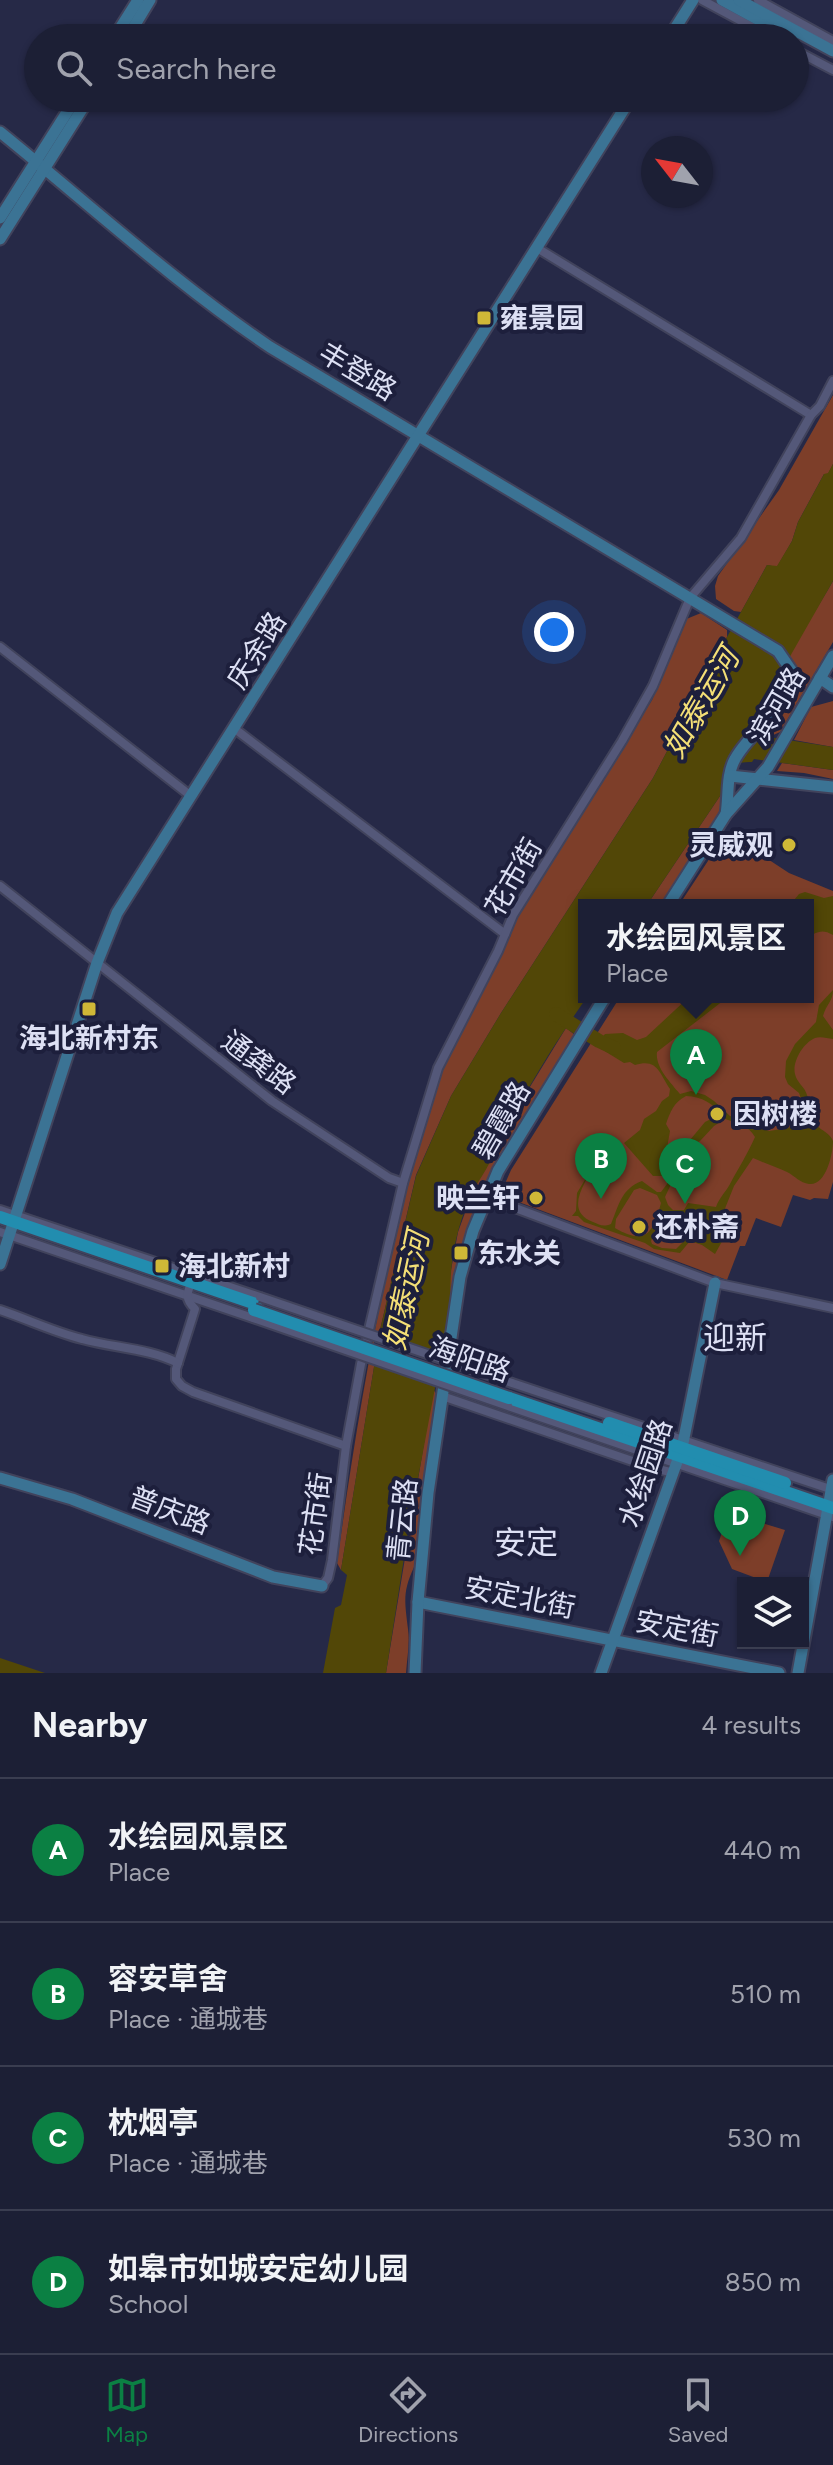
<!DOCTYPE html>
<meta charset="utf-8">
<style>
:root{--surface:#1c1f35;--page:#25273d;--text:#f1f3f6;--muted:#a0a2ad;--line:#3a3d50;--accent:#0b8043}
body{margin:0;font-family:Figtree,"Noto Sans SC",sans-serif;background:var(--page);color:var(--text)}
.controls{position:absolute;right:24px;bottom:24px;display:grid;overflow:hidden;border-radius:0px;box-shadow:0 2px 6px #0004}
.controls button{width:72px;height:72px;display:grid;place-items:center;padding:0;border:0;border-bottom:2px solid var(--line);background:var(--surface);color:var(--text);font:40px sans-serif}
.compass{position:absolute;left:641px;top:136px;width:72px;height:72px;border-radius:50%;background:var(--surface);box-shadow:0 2px 6px #0004;rotate:301deg}
.you{position:absolute;left:554px;top:632px;width:28px;height:28px;margin:-20px;border:6px solid #fff;border-radius:50%;background:#1a73e8;box-shadow:0 0 0 12px #1a73e833}
.badge{display:grid;place-items:center;width:52px;height:52px;border-radius:50%;background:var(--accent);color:#fff;font-size:26px;font-weight:700}
.pin{position:absolute;translate:-50% -66px;filter:drop-shadow(0 2px 4px #0008)}
.pin::after{content:'';position:absolute;top:42px;width:28px;height:24px;background:inherit;clip-path:polygon(0 0,100% 0,50% 100%)}
.popup{position:absolute;left:578px;top:899px;width:236px;height:104px;box-sizing:border-box;display:grid;place-content:center;border-radius:0px;background:var(--surface);filter:drop-shadow(0 2px 6px #0005);font-size:26px;white-space:nowrap;color:var(--muted)}
.popup b{font-size:30px;color:var(--text)}
.popup::after{content:'';position:absolute;left:50%;top:100%;margin-left:-16px;border:16px solid transparent;border-top-color:var(--surface)}
.list{margin:0;padding:0;list-style:none}
h2{display:flex;justify-content:space-between;align-items:center;height:104px;margin:0;padding:0 32px;font-size:34px}
h2 small{font-size:26px;font-weight:400;color:var(--muted)}
.list li{display:grid;grid-template-columns:52px 1fr auto;gap:24px;align-items:center;box-sizing:border-box;height:144px;padding:0 32px;border-top:2px solid var(--line)}
.list b{display:block;font-size:30px;white-space:nowrap}
.list p{margin:0;font-size:26px;white-space:nowrap;color:var(--muted)}
.list em{font-size:26px;font-style:normal;color:var(--muted)}
.icon{flex:none;width:44px;height:44px;fill:none;stroke:currentColor;stroke-width:2;stroke-linecap:round;stroke-linejoin:round}
.map{position:relative;flex:none;width:833px;height:1673px;overflow:hidden}
.search{position:absolute;background:var(--surface);box-shadow:0 2px 6px #0004;left:24px;right:24px;top:24px;height:88px;display:flex;align-items:center;gap:20px;box-sizing:border-box;padding:0 28px;border-radius:44px;color:var(--muted);font-size:30px}
.sheet{height:680px;background:var(--surface)}
nav{display:flex;justify-content:space-around;align-items:center;box-sizing:border-box;height:112px;border-top:2px solid var(--line);background:var(--surface);font-size:22px;color:var(--muted)}
nav a{display:grid;justify-items:center;gap:4px}
nav .on{color:var(--accent)}
.map>svg:first-child{display:block}
</style>
<div class="map">
<svg width="833" height="1673" viewBox="0 0 833 1673">
<rect width="100%" height="100%" fill="#262947"/>
<g fill="#7d3e29">
<polygon points="833,395 833,464 828,474 824,474 798,522 792,541 777,567 767,565 741,612 734,611 716,599 715,586 718,576 779,490"/>
<path d="M833 581V642L780 732 769 737 763 734C770 677 805 630 833 581Z"/>
<path d="M701 613 727 630V637L653 778 501 1013 451 1096 416 1175 380 1330 341 1570 337 1563C360 1396 389 1230 441 1070 446 1057 454 1044 460 1032 480 995 504 957 515 917L652 700 684 620Z"/>
<polygon points="833,701 833,747 794,740 811,707"/>
<polygon points="782,763 833,770 833,779 804,773 777,771"/>
<polygon points="722,793 723,805 719,815 689,867 662,905 647,905"/>
<polygon points="727,832 789,873 833,891 833,1182 828,1199 814,1198 810,1200 793,1195 781,1227 756,1218 745,1246 740,1246 727,1280 508,1198 504,1186 511,1170 620,997 808,997 808,905 679,905"/>
<polygon points="566,1028 575,1035 490,1177 451,1303 449,1281 458,1232 473,1191 506,1126"/>
<path d="M433 1389 437 1395 414 1567C402 1593 405 1602 408 1629 410 1643 407 1659 406 1673H386Z"/>
<polygon points="729,1513 785,1530 767,1582 732,1569 719,1541"/>
</g>
<g fill="#524707" fill-rule="evenodd">
<path d="M833 464V581L776 681 766 710 763 734 769 737 833 747V770L754 759 752 762C729 761 726 773 722 793L647 905H584V997H587C550 1050 517 1104 490 1162 485 1172 479 1180 474 1189 457 1223 448 1265 451 1303L409 1526 386 1673H323L335 1608 341 1605 347 1575 341 1570 380 1330 416 1176 451 1096 501 1013 653 778 727 637 767 565 777 566 792 541 798 522 824 474 828 473Z"/>
<path d="M805 892 824 898 833 896V935C823 929 818 931 808 937V905H790L799 894Z"/>
<path d="M833 990C833 1001 826 1005 823 1016L833 1030V1039C827 1038 820 1036 815 1038 803 1043 792 1062 795 1074 797 1083 805 1087 807 1095 811 1104 809 1118 816 1125 822 1131 830 1133 833 1141 833 1154 826 1186 809 1184 800 1183 795 1176 787 1172 776 1167 764 1163 753 1158L734 1186 722 1216 726 1220 725 1236 715 1254 702 1245 690 1241 680 1253 654 1249 645 1243 584 1222 578 1216H572L576 1211 577 1193 595 1163C586 1183 563 1210 593 1222 600 1225 603 1227 611 1224 619 1205 621 1189 642 1181L657 1192H661L667 1184V1179L664 1176H653L624 1143 640 1130 644 1119 656 1111 662 1101 669 1096 670 1089C659 1072 657 1058 635 1065L630 1062 624 1063 598 1047 599 1041 605 1034 623 1033 637 1040 646 1037 689 997H728L657 1052C655 1067 670 1082 680 1094L691 1091 705 1095 714 1101 730 1116 769 1131 788 1128 802 1123 804 1107 799 1093 788 1084 785 1077 786 1061 795 1044 816 1022 819 1005ZM686 1096C703 1097 712 1103 722 1115L717 1120H709L705 1122 690 1140 681 1142 670 1153 667 1148 670 1131 666 1124C670 1112 674 1102 686 1096ZM725 1119C738 1123 748 1125 755 1137 747 1155 739 1167 730 1184 725 1193 719 1198 716 1207L688 1203 684 1210H673L668 1205 665 1197 688 1148 700 1141 714 1126ZM640 1188 657 1195 661 1203C653 1233 646 1246 615 1228L616 1219 634 1190ZM683 1215 689 1224 683 1242 676 1249 662 1248 652 1244 651 1241C655 1231 664 1229 669 1219Z"/>
<polygon points="0,1658 45,1673 0,1673"/>
</g>
<polygon fill="#262947" points="376,1331 446,1355 438,1387 370,1364"/>
<g fill="none" stroke-linecap="round" stroke-linejoin="round">
<polyline stroke="#524707" stroke-width="14" points="556,1014 599,1041 614,1048"/>
<defs>
<g id="street">
<polyline points="702,0 773,38"/>
<polyline points="758,0 833,41"/>
<polyline points="795,50 833,70"/>
<polyline points="537,248 811,415"/>
<polyline points="0,647 191,796"/>
<polyline points="235,729 505,934"/>
<polyline points="0,886 272,1101 389,1178 403,1183"/>
<polyline points="486,1197 715,1283 833,1308"/>
<polyline points="0,1210 260,1297"/>
<polyline points="0,1232 253,1318"/>
<path d="M194 1275C189 1291 182 1296 195 1309L176 1369V1379L182 1386 193 1392 346 1446"/>
<path d="M0 1310C27 1319 54 1332 82 1339 114 1348 148 1348 178 1363"/>
<polyline points="512,1383 833,1490"/>
<polyline points="442,1396 650,1467 674,1473"/>
<polyline points="508,1406 833,1517"/>
<polyline points="322,1586 328,1578 332,1560 346,1446 361,1364 403,1183 438,1068 498,951 513,915 622,741 653,686 690,598 741,538 811,415 820,406 833,381"/>
</g>
<g id="secondary">
<polyline points="722,0 792,38"/>
<polyline points="739,0 833,51"/>
<polyline points="114,38 138,0"/>
<polyline points="127,38 150,0"/>
<polyline points="669,38 693,0"/>
<path d="M0 132C89 204 175 283 270 347L778 651 791 670C793 707 751 729 735 759 726 775 729 797 726 814"/>
<polyline points="0,218 76,98"/>
<polyline points="0,239 89,98"/>
<polyline points="820,678 833,687"/>
<polyline points="730,776 833,787"/>
<polyline points="668,905 726,814 768,767 833,656"/>
<polyline points="0,1264 97,963 117,913 631,98"/>
<polyline points="0,1478 72,1499 273,1577 322,1586"/>
<polyline points="418,1602 779,1673"/>
<polyline points="415,1673 418,1602 428,1493 460,1277 473,1231 498,1171 605,997"/>
<polyline points="601,1673 682,1448 715,1283"/>
<polyline points="798,1673 833,1480"/>
</g>
<g id="primary">
<polyline points="0,1217 256,1304"/>
<polyline points="509,1398 833,1508"/>
<polyline points="609,1423 785,1483"/>
</g>
</defs>
<use href="#street" stroke="#41435c" stroke-width="12"/>
<use href="#secondary" stroke="#41435c" stroke-width="15"/>
<use href="#primary" stroke="#41435c" stroke-width="16"/>
<use href="#street" stroke="#545879" stroke-width="8"/>
<use href="#secondary" stroke="#3b7394" stroke-width="11"/>
<use href="#primary" stroke="#228daf" stroke-width="12"/>
<defs>
<g id="street-bridge">
<polyline points="260,1297 512,1383"/>
<polyline points="253,1318 508,1406"/>
</g>
<polyline id="primary-bridge" points="254,1310 509,1398"/>
</defs>
<use href="#street-bridge" stroke="#41435c" stroke-width="12" stroke-linecap="butt"/>
<use href="#primary-bridge" stroke="#41435c" stroke-width="16" stroke-linecap="butt"/>
<use href="#street-bridge" stroke="#545879" stroke-width="8"/>
<use href="#primary-bridge" stroke="#228daf" stroke-width="12"/>
</g>
<g fill="#cfb837" stroke="#1d1f3c" stroke-width="3">
<rect x="476" y="310" width="16" height="16" rx="4"/>
<circle cx="789" cy="845" r="8"/>
<rect x="81" y="1001" width="16" height="16" rx="4"/>
<circle cx="717" cy="1114" r="8"/>
<circle cx="536" cy="1198" r="8"/>
<circle cx="639" cy="1227" r="8"/>
<rect x="453" y="1245" width="16" height="16" rx="4"/>
<rect x="154" y="1258" width="16" height="16" rx="4"/>
</g>
<g text-anchor="middle" dominant-baseline="central" stroke-width="8" stroke-linejoin="round" paint-order="stroke">
<g font-size="28" font-weight="bold" fill="#dde0f4" stroke="#1d1f3c" text-anchor="start">
<text x="500" y="318">雍景园</text>
<text x="773" y="845" text-anchor="end">灵威观</text>
<text x="89" y="1038" text-anchor="middle">海北新村东</text>
<text x="733" y="1114">因树楼</text>
<text x="520" y="1198" text-anchor="end">映兰轩</text>
<text x="655" y="1227">还朴斋</text>
<text x="477" y="1253">东水关</text>
<text x="178" y="1266">海北新村</text>
</g>
<g font-size="28" fill="#dde0f4" stroke="#1d1f3c">
<text transform="translate(358 371) rotate(31)">丰登路</text>
<text transform="translate(256 650) rotate(-58)">庆余路</text>
<text transform="translate(776 706) rotate(-60)">滨河路</text>
<text transform="translate(513 877) rotate(-60)">花市街</text>
<text transform="translate(259 1062) rotate(37)">通龚路</text>
<text transform="translate(501 1120) rotate(-60)">碧霞路</text>
<text transform="translate(470 1359) rotate(19)">海阳路</text>
<text transform="translate(645 1473) rotate(-72)">水绘园路</text>
<text transform="translate(170 1510) rotate(21)">普庆路</text>
<text transform="translate(315 1514) rotate(-82)">花市街</text>
<text transform="translate(402 1520) rotate(-84)">青云路</text>
<text transform="translate(520 1597) rotate(11)">安定北街</text>
<text transform="translate(677 1628) rotate(11)">安定街</text>
</g>
<g font-size="30" font-style="italic" fill="#f4df76" stroke="#1d1f3c">
<text transform="translate(701 703) rotate(-60)">如泰运河</text>
<text transform="translate(406 1291) rotate(-78)">如泰运河</text>
</g>
<g font-size="32" fill="#dde0f4" stroke="#1d1f3c">
<text x="735" y="1338">迎新</text>
<text x="526" y="1543">安定</text>
</g>
</g>
</svg>
<div class="controls">
<button><svg class="icon" aria-label="layers" viewBox="0 0 24 24"><path d="M12 4l9 5-9 5-9-5zM3 14l9 5 9-5"/></svg></button>
</div>
<svg class="compass" viewBox="-18 -18 36 36"><path d="M0-13l5 13h-10z" fill="#e53935"/><path d="M0 13l5-13h-10z" fill="#a0a2ad"/></svg>
<div class="you"></div>
<div class="pin badge" style="left:696px;top:1095px">A</div>
<div class="popup"><b>水绘园风景区</b>Place</div>
<div class="pin badge" style="left:601px;top:1199px">B</div>
<div class="pin badge" style="left:685px;top:1204px">C</div>
<div class="pin badge" style="left:740px;top:1556px">D</div>
<div class="search"><svg class="icon" aria-label="search" viewBox="0 0 24 24"><circle cx="10" cy="10" r="6"/><path d="M15 15l6 6"/></svg>Search here</div>
</div>
<section class="sheet">
<h2>Nearby<small>4 results</small></h2>
<ul class="list">
<li><span class="badge">A</span><div><b>水绘园风景区</b><p>Place</p></div><em>440 m</em></li>
<li><span class="badge">B</span><div><b>容安草舍</b><p>Place · 通城巷</p></div><em>510 m</em></li>
<li><span class="badge">C</span><div><b>枕烟亭</b><p>Place · 通城巷</p></div><em>530 m</em></li>
<li><span class="badge">D</span><div><b>如皋市如城安定幼儿园</b><p>School</p></div><em>850 m</em></li>
</ul>
</section>
<nav>
<a class="on"><svg class="icon" aria-label="map" viewBox="0 0 24 24"><path d="M3 6l6-2 6 2 6-2v14l-6 2-6-2-6 2zM9 4v14M15 6v14"/></svg>Map</a>
<a><svg class="icon" aria-label="directions" viewBox="0 0 24 24"><path d="M12 3l9 9-9 9-9-9zM9 14v-3h6M13 9l2 2-2 2"/></svg>Directions</a>
<a><svg class="icon" aria-label="saved" viewBox="0 0 24 24"><path d="M7 4h10v16l-5-4-5 4z"/></svg>Saved</a>
</nav>
